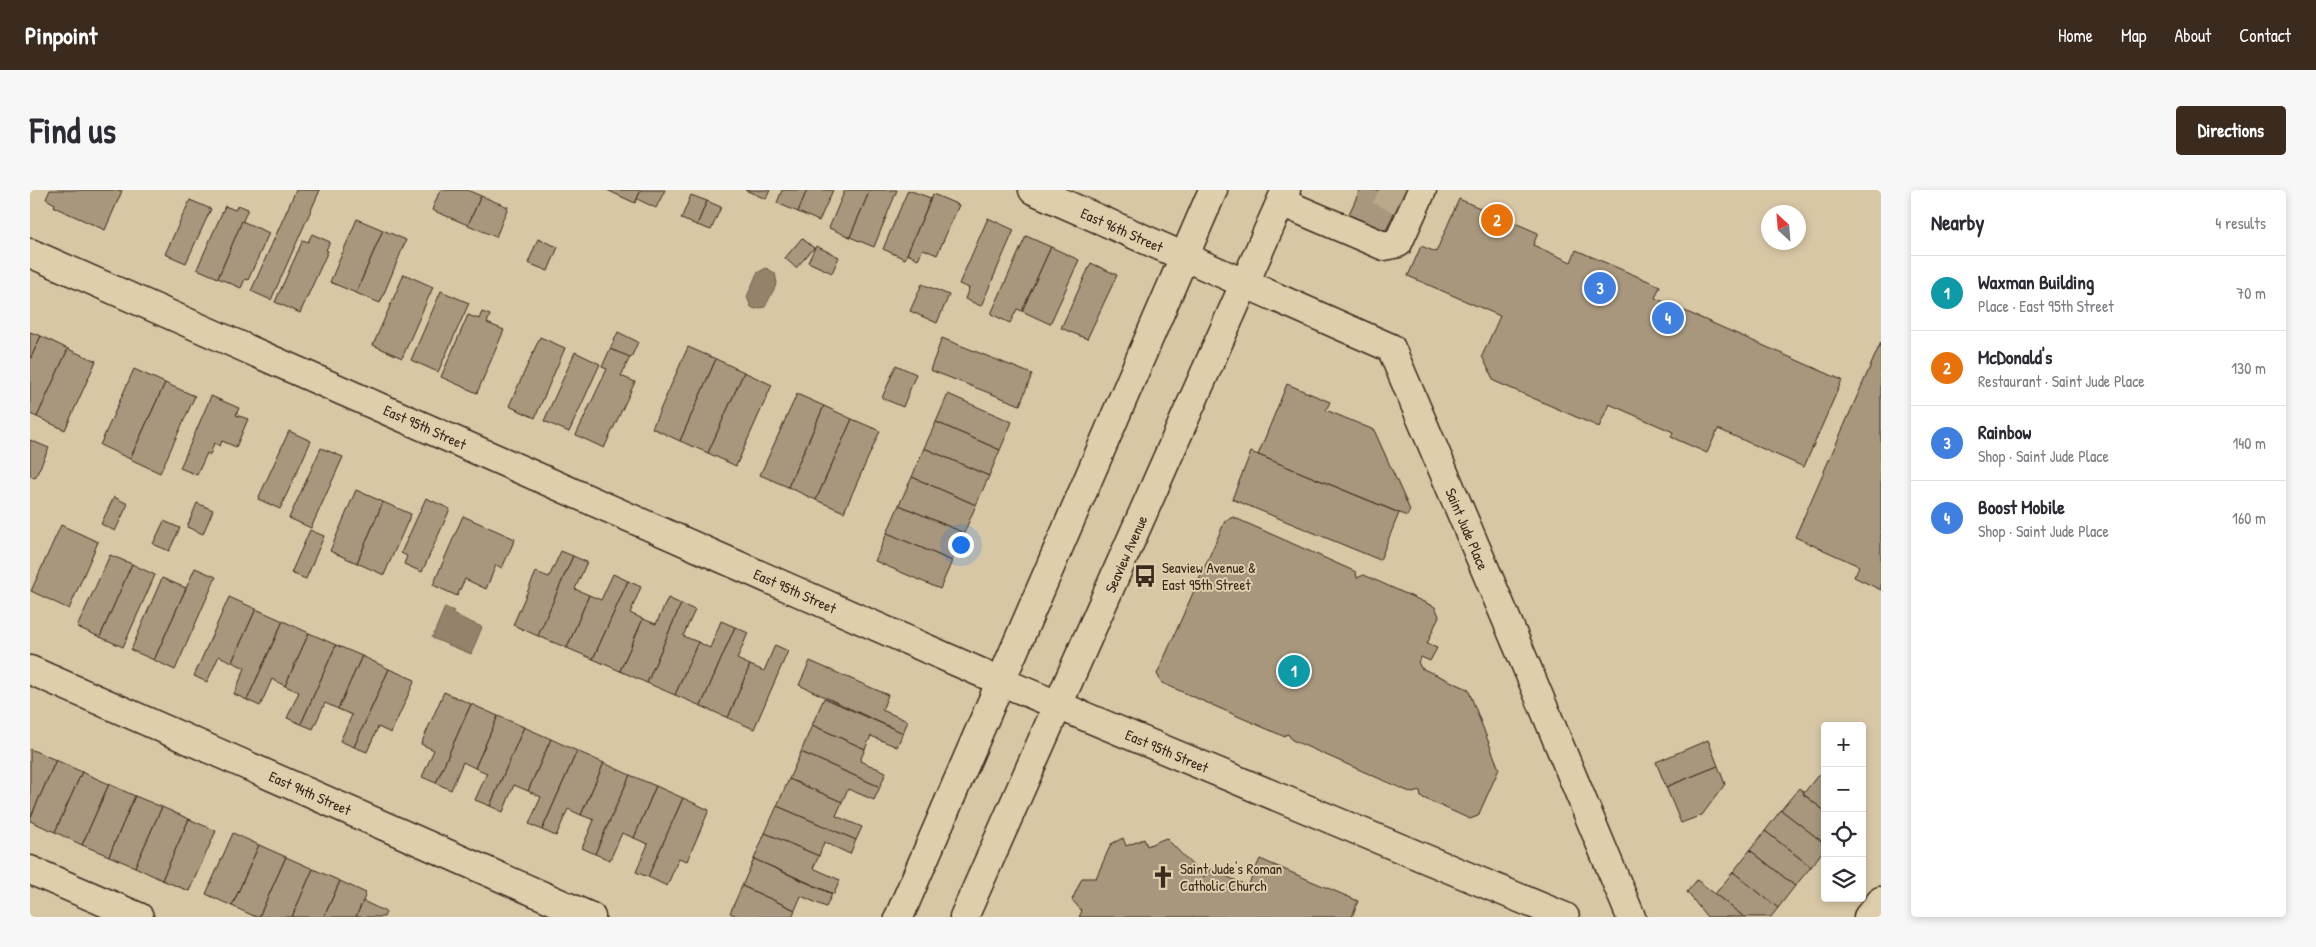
<!DOCTYPE html>
<meta charset="utf-8">
<style>
:root{--surface:#fff;--page:#f7f7f7;--text:#2b2b33;--muted:#7c7c81;--line:#e1e1e2;--accent:#3b2a1e}
body{margin:0;font-family:"Patrick Hand",sans-serif;background:var(--page);color:var(--text)}
.controls{position:absolute;right:15px;bottom:15px;display:grid;overflow:hidden;border-radius:5px;box-shadow:0 2px 8px #0003}
.controls button{width:45px;height:45px;display:grid;place-items:center;padding:0;border:0;border-bottom:1px solid var(--line);background:var(--surface);color:var(--text);font:25px sans-serif}
.compass{position:absolute;left:1731px;top:15px;width:45px;height:45px;border-radius:50%;background:var(--surface);box-shadow:0 2px 8px #0003;rotate:334deg}
.you{position:absolute;left:930px;top:354px;width:18px;height:18px;margin:-12px;border:4px solid #fff;border-radius:50%;background:#1a73e8;box-shadow:0 0 0 8px #1a73e833}
.badge{display:grid;place-items:center;width:32px;height:32px;border-radius:50%;background:var(--accent);color:#fff;font-size:16px;font-weight:700}
.pin{position:absolute;translate:-50% -50%;border:2px solid #fff;box-shadow:0 1px 5px #0006}
.list{margin:0;padding:0;list-style:none}
h2{display:flex;justify-content:space-between;align-items:center;height:65px;margin:0;padding:0 20px;font-size:21px}
h2 small{font-size:16px;font-weight:400;color:var(--muted)}
.list li{display:grid;grid-template-columns:32px 1fr auto;gap:15px;align-items:center;box-sizing:border-box;height:75px;padding:0 20px;border-top:1px solid var(--line)}
.list b{display:block;font-size:19px;white-space:nowrap}
.list p{margin:0;font-size:16px;white-space:nowrap;color:var(--muted)}
.list em{font-size:16px;font-style:normal;color:var(--muted)}
.icon{flex:none;width:28px;height:28px;fill:none;stroke:currentColor;stroke-width:2;stroke-linecap:round;stroke-linejoin:round}
.map{position:relative;flex:none;width:1851px;height:727px;overflow:hidden;border-radius:5px}
header{display:flex;align-items:center;gap:30px;box-sizing:border-box;height:70px;padding:0 25px;background:var(--accent);color:#fff}
header strong{font-size:24px}
nav{display:flex;gap:28px;margin-inline-start:auto;font-size:18px}
.intro{display:flex;align-items:center;justify-content:space-between;box-sizing:border-box;height:120px;padding:0 30px}
h1{margin:0;font-size:35px}
.button{padding:12px 22px;border-radius:5px;background:var(--accent);color:#fff;font-size:18px;font-weight:700}
main{display:flex;gap:30px;padding:0 30px}
aside{flex:1;background:var(--surface);border-radius:5px;box-shadow:0 2px 8px #0003}
.map>svg:first-child{display:block}
</style>
<header>
<strong>Pinpoint</strong>
<nav><a>Home</a><a>Map</a><a>About</a><a>Contact</a></nav>
</header>
<div class="intro"><h1>Find us</h1><a class="button">Directions</a></div>
<main>
<div class="map">
<svg width="1851" height="727" viewBox="0 0 1851 727">
<rect width="100%" height="100%" fill="#d8c7a5"/>
<filter id="ink" filterUnits="userSpaceOnUse"><feTurbulence type="fractalNoise" baseFrequency=".02" numOctaves="2"/><feDisplacementMap in="SourceGraphic" scale="10" xChannelSelector="R" yChannelSelector="G"/><feConvolveMatrix kernelMatrix="1 2 1 2 8 2 1 2 1" color-interpolation-filters="sRGB"/></filter>
<g filter="url(#ink)">
<g fill="#94836a" stroke="#705f4c">
<polygon points="736,78 745,83 747,93 735,117 725,119 721,117 717,107 727,83"/>
<polygon points="415,417 424,421 422,424 452,437 441,464 402,448"/>
</g>
<g fill="#a8977c" stroke="#3b2a1e">
<polygon points="20,0 89,0 92,1 75,40 24,17 25,14 16,9"/>
<polygon points="266,0 290,0 241,110 221,101"/>
<polygon points="410,0 437,0 451,6 438,35 402,20"/>
<polygon points="577,0 611,0 605,13"/>
<polygon points="611,0 635,0 626,18 607,9"/>
<polygon points="715,0 740,0 736,9"/>
<polygon points="752,0 777,0 768,22 747,13"/>
<polygon points="777,0 803,0 789,31 768,22"/>
<polygon points="815,0 840,0 820,47 799,38"/>
<polygon points="840,0 867,0 844,57 820,47"/>
<polygon points="878,0 901,8 875,69 853,59"/>
<polygon points="1330,0 1374,0 1355,43 1318,26"/>
<polygon points="903,4 929,15 907,65 893,59 888,69 877,64"/>
<polygon points="661,5 677,11 667,35 651,29"/>
<polygon points="451,6 478,17 466,47 438,35"/>
<polygon points="1429,9 1508,43 1503,55 1541,72 1546,60 1630,96 1625,108 1812,190 1774,277 1688,239 1677,263 1641,247 1643,242 1579,214 1569,237 1464,191 1452,166 1470,126 1378,86 1391,56 1406,62"/>
<polygon points="160,10 181,19 156,73 135,64"/>
<polygon points="677,11 691,17 681,40 667,35"/>
<polygon points="208,15 218,19 188,88 167,79 195,16 205,20"/>
<polygon points="958,28 984,40 951,116 935,109 939,98 929,94"/>
<polygon points="327,29 353,40 326,103 300,92"/>
<polygon points="212,31 239,43 218,90 215,89 211,98 188,88"/>
<polygon points="353,40 376,50 350,113 326,103"/>
<polygon points="282,44 300,52 296,60 298,61 270,123 245,112 273,50 278,52"/>
<polygon points="996,46 1021,57 992,121 987,119 980,133 961,124"/>
<polygon points="772,48 784,58 766,78 755,68"/>
<polygon points="508,49 528,57 518,81 498,73"/>
<polygon points="786,56 809,67 802,83 778,72"/>
<polygon points="1021,57 1049,70 1020,134 992,121"/>
<polygon points="1061,73 1087,85 1057,149 1031,138"/>
<polygon points="374,84 403,97 372,168 343,155"/>
<polygon points="892,94 919,105 907,133 880,121"/>
<polygon points="411,101 439,113 408,182 381,170"/>
<polygon points="452,122 460,125 457,133 474,140 447,203 411,187 438,125 449,129"/>
<polygon points="0,142 11,146 0,170"/>
<polygon points="588,142 608,152 601,168 580,159"/>
<polygon points="11,146 38,159 7,227 0,224 0,170"/>
<polygon points="510,147 535,158 505,228 479,216"/>
<polygon points="912,148 1002,184 990,215 900,180"/>
<polygon points="1851,152 1851,400 1824,387 1829,376 1765,347"/>
<polygon points="658,157 686,169 650,251 622,238"/>
<polygon points="38,159 66,171 35,240 7,227"/>
<polygon points="580,159 600,167 591,186 605,192 574,258 546,245 577,179 572,177"/>
<polygon points="545,162 570,174 539,242 514,231"/>
<polygon points="686,169 714,182 678,263 650,251"/>
<polygon points="866,175 886,184 873,217 852,208"/>
<polygon points="104,179 135,193 100,269 70,255"/>
<polygon points="714,182 742,195 706,276 678,263"/>
<polygon points="135,193 165,206 130,283 100,269"/>
<polygon points="1257,194 1300,212 1296,220 1344,240 1380,320 1377,326 1228,265"/>
<polygon points="767,204 794,216 758,297 730,285"/>
<polygon points="918,204 982,232 970,260 906,232"/>
<polygon points="181,206 209,218 206,225 218,229 206,257 192,251 190,256 184,253 180,265 177,263 167,285 150,278"/>
<polygon points="794,216 822,229 786,310 758,297"/>
<polygon points="822,229 850,241 814,322 786,310"/>
<polygon points="906,232 970,260 959,286 894,258"/>
<polygon points="259,241 281,251 250,319 228,309"/>
<polygon points="0,250 19,258 5,288 0,286"/>
<polygon points="291,258 313,267 281,338 259,328"/>
<polygon points="894,258 959,286 946,315 882,287"/>
<polygon points="1221,262 1369,323 1350,370 1202,309"/>
<polygon points="882,287 946,315 934,343 869,315"/>
<polygon points="326,300 353,312 327,373 300,361"/>
<polygon points="84,307 98,314 85,341 71,334"/>
<polygon points="396,308 420,319 392,382 374,374 377,366 371,363"/>
<polygon points="353,312 381,324 354,385 327,373"/>
<polygon points="167,313 183,320 173,344 157,337"/>
<polygon points="869,315 934,343 922,371 857,343"/>
<polygon points="433,326 485,349 472,378 466,375 456,399 435,389 427,406 403,395"/>
<polygon points="1203,327 1326,382 1327,388 1334,385 1405,417 1409,426 1397,454 1407,458 1400,471 1391,467 1388,472 1391,478 1438,499 1469,579 1448,626 1440,629 1391,607 1390,601 1382,603 1262,550 1258,544 1253,546 1132,493 1127,484 1195,331"/>
<polygon points="134,331 150,338 139,361 123,354"/>
<polygon points="31,335 68,352 39,419 1,401"/>
<polygon points="280,340 294,346 276,389 261,383"/>
<polygon points="857,343 922,371 910,399 845,371"/>
<polygon points="531,361 543,366 508,446 483,435 506,382 519,387"/>
<polygon points="80,365 102,374 70,447 47,437"/>
<polygon points="543,366 557,372 545,399 559,405 537,458 508,446"/>
<polygon points="102,374 125,385 93,457 70,447"/>
<polygon points="165,378 186,387 145,480 124,470"/>
<polygon points="583,384 598,391 563,469 537,458 559,405 571,410"/>
<polygon points="132,388 156,398 124,470 101,460"/>
<polygon points="598,391 611,397 600,423 613,429 590,481 563,469"/>
<polygon points="199,407 226,419 202,472 189,466 177,492 164,486"/>
<polygon points="638,408 651,414 617,493 590,481 613,429 626,434"/>
<polygon points="651,414 665,420 653,446 668,452 645,505 617,493"/>
<polygon points="226,419 253,431 217,510 204,504 215,478 202,472"/>
<polygon points="253,431 279,443 255,496 242,489 230,516 217,510"/>
<polygon points="691,431 705,437 671,516 645,505 668,452 680,458"/>
<polygon points="705,437 718,443 707,469 720,475 698,528 671,516"/>
<polygon points="279,443 306,455 271,534 257,528 269,502 255,496"/>
<polygon points="306,455 332,466 308,519 295,513 283,539 271,534"/>
<polygon points="745,455 758,461 724,539 698,528 720,475 734,481"/>
<polygon points="332,466 359,479 324,557 310,551 322,525 308,519"/>
<polygon points="780,471 858,505 852,520 878,531 873,543 769,495"/>
<polygon points="359,479 385,490 361,543 348,537 337,562 324,557"/>
<polygon points="414,502 441,514 406,593 392,587 404,560 391,554"/>
<polygon points="794,508 873,543 867,557 841,546 835,559 782,535"/>
<polygon points="441,514 468,526 445,578 433,572 421,600 406,593"/>
<polygon points="468,526 494,537 460,616 445,610 457,583 445,578"/>
<polygon points="782,535 835,559 830,571 856,582 850,597 771,562"/>
<polygon points="494,537 521,549 498,601 484,595 473,622 460,616"/>
<polygon points="521,549 547,561 512,640 499,634 511,607 498,601"/>
<polygon points="1678,550 1688,576 1636,597 1626,572"/>
<polygon points="0,559 26,570 0,629"/>
<polygon points="547,561 574,573 551,625 538,619 526,646 512,640"/>
<polygon points="771,562 850,597 844,610 818,599 812,612 759,589"/>
<polygon points="26,570 52,582 25,642 0,631 0,629"/>
<polygon points="574,573 600,585 565,664 552,658 564,630 551,625"/>
<polygon points="1688,576 1695,594 1672,625 1651,633 1636,597"/>
<polygon points="52,582 79,594 52,655 25,642"/>
<polygon points="1789,584 1795,586 1795,621 1773,604"/>
<polygon points="600,585 626,596 604,648 592,643 580,670 565,664"/>
<polygon points="759,589 812,612 806,626 832,637 826,650 747,616"/>
<polygon points="79,594 105,606 79,666 52,655"/>
<polygon points="626,596 653,608 618,687 606,682 618,654 604,648"/>
<polygon points="1769,598 1774,602 1773,604 1795,621 1795,654 1751,620"/>
<polygon points="105,606 132,617 105,677 79,666"/>
<polygon points="653,608 679,620 657,671 649,668 637,696 618,687"/>
<polygon points="747,616 826,650 820,664 794,652 789,666 735,643"/>
<polygon points="132,617 159,629 132,690 105,677"/>
<polygon points="1751,620 1795,654 1795,658 1781,677 1735,641"/>
<polygon points="159,629 186,641 159,701 132,690"/>
<polygon points="1735,641 1781,677 1765,696 1720,660"/>
<polygon points="203,643 229,655 202,716 176,704"/>
<polygon points="735,643 789,666 783,678 810,690 804,704 724,669"/>
<polygon points="1093,648 1096,656 1114,649 1117,656 1136,648 1174,687 1180,679 1218,696 1230,669 1328,711 1322,727 1049,727 1052,721 1042,710 1052,688 1066,688 1081,654"/>
<polygon points="229,655 256,667 229,727 226,727 202,716"/>
<polygon points="1720,660 1765,696 1748,718 1703,682"/>
<polygon points="256,667 283,679 262,727 229,727"/>
<polygon points="724,669 802,704 796,717 771,706 765,720 712,696"/>
<polygon points="283,679 310,691 294,727 262,727"/>
<polygon points="1703,682 1748,718 1741,727 1714,727 1685,704"/>
<polygon points="1667,690 1685,704 1714,727 1677,727 1657,702"/>
<polygon points="310,691 336,703 333,711 326,727 294,727"/>
<polygon points="712,696 765,720 762,727 709,727 700,723"/>
<polygon points="333,711 356,722 354,727 326,727"/>
</g>
<g fill="none" stroke-linecap="round" stroke-linejoin="round">
<polyline stroke="#b9a88a" stroke-width="28" stroke-dasharray="28 14" stroke-linecap="butt" points="1349,0 1370,10"/>
<defs>
<g id="minor">
<polyline points="1003,0 1361,158 1503,492 1601,727"/>
<polyline points="1251,12 1354,56 1368,53 1392,0"/>
<polyline points="0,63 970,491 1535,727"/>
<polyline points="0,480 561,727"/>
<polyline points="0,680 109,727"/>
<polyline points="869,727 1183,0"/>
<polyline points="934,727 1256,0"/>
<polyline points="1838,727 1851,711"/>
</g>
</defs>
<use href="#minor" stroke="#3b2a1e" stroke-width="31"/>
<use href="#minor" stroke="#dfceab" stroke-width="28"/>
</g>
</g>
<defs>
<symbol id="bus-bare" viewBox="-9 -9 18 18"><path d="M-5-6H5V4H4V6H2V4H-2V6H-4V4H-5ZM-3.5-4V0h7V-4ZM-3.5 1.2v1.5H-2V1.2ZM2 1.2v1.5H3.5V1.2Z" fill="#3b2a1e" stroke="#dfceab" stroke-width="2.5" paint-order="stroke"/></symbol>
<symbol id="church-bare" viewBox="-9 -9 18 18"><path d="M-1.2-6h2.4v3.5h3.3v2.4h-3.3V6h-2.4V-.1h-3.3v-2.4h3.3Z" fill="#3b2a1e" stroke="#dfceab" stroke-width="2.5" paint-order="stroke"/></symbol>
</defs>
<g fill-rule="evenodd">
<use href="#bus-bare" x="1099" y="370" width="32" height="32"/>
<use href="#church-bare" x="1117" y="671" width="32" height="32"/>
</g>
<g text-anchor="middle" dominant-baseline="central" stroke-width="4" stroke-linejoin="round" paint-order="stroke">
<g font-size="15" fill="#3b2a1e" stroke="#dfceab">
<text transform="translate(1092 40) rotate(24)">East 96th Street</text>
<text transform="translate(395 237) rotate(24)">East 95th Street</text>
<text transform="translate(1437 339) rotate(67)">Saint Jude Place</text>
<text transform="translate(1096 364) rotate(-66)">Seaview Avenue</text>
<text transform="translate(765 401) rotate(24)">East 95th Street</text>
<text transform="translate(1137 561) rotate(23)">East 95th Street</text>
<text transform="translate(280 603) rotate(24)">East 94th Street</text>
</g>
<g font-size="15" fill="#3b2a1e" stroke="#dfceab" text-anchor="start">
<text x="1132" y="377">Seaview Avenue &amp;<tspan x="1132" dy="17">East 95th Street</tspan></text>
<text x="1150" y="678">Saint Jude's Roman<tspan x="1150" dy="17">Catholic Church</tspan></text>
</g>
</g>
</svg>
<div class="controls">
<button>+</button>
<button>−</button>
<button><svg class="icon" aria-label="locate" viewBox="0 0 24 24"><circle cx="12" cy="12" r="6"/><path d="M12 2v4M12 18v4M2 12h4M18 12h4"/></svg></button>
<button><svg class="icon" aria-label="layers" viewBox="0 0 24 24"><path d="M12 4l9 5-9 5-9-5zM3 14l9 5 9-5"/></svg></button>
</div>
<svg class="compass" viewBox="-18 -18 36 36"><path d="M0-13l5 13h-10z" fill="#e53935"/><path d="M0 13l5-13h-10z" fill="#7c7c81"/></svg>
<div class="you"></div>
<div class="pin badge" style="left:1264px;top:481px;background:#0f9aa8">1</div>
<div class="pin badge" style="left:1467px;top:30px;background:#e8710a">2</div>
<div class="pin badge" style="left:1570px;top:98px;background:#3f7fe0">3</div>
<div class="pin badge" style="left:1638px;top:128px;background:#3f7fe0">4</div>
</div>
<aside>
<h2>Nearby<small>4 results</small></h2>
<ul class="list">
<li><span class="badge" style="background:#0f9aa8">1</span><div><b>Waxman Building</b><p>Place · East 95th Street</p></div><em>70 m</em></li>
<li><span class="badge" style="background:#e8710a">2</span><div><b>McDonald's</b><p>Restaurant · Saint Jude Place</p></div><em>130 m</em></li>
<li><span class="badge" style="background:#3f7fe0">3</span><div><b>Rainbow</b><p>Shop · Saint Jude Place</p></div><em>140 m</em></li>
<li><span class="badge" style="background:#3f7fe0">4</span><div><b>Boost Mobile</b><p>Shop · Saint Jude Place</p></div><em>160 m</em></li>
</ul>
</aside>
</main>
